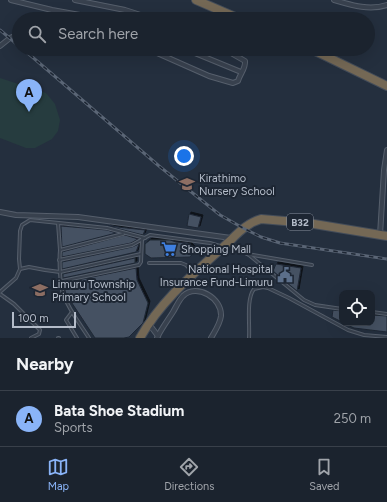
<!DOCTYPE html>
<style>
:root{--surface:#1b232e;--page:#242b36;--text:#f1f3f6;--muted:#a0a4aa;--line:#39404a;--accent:#8ab4f8}
body{margin:0;font-family:Figtree,sans-serif;background:var(--page);color:var(--text)}
.controls{position:absolute;right:12px;bottom:12px;display:grid;overflow:hidden;border-radius:8px;box-shadow:0 4px 16px #0002}
.controls button{width:36px;height:36px;display:grid;place-items:center;padding:0;border:0;border-bottom:1px solid var(--line);background:var(--surface);color:var(--text);font:20px sans-serif}
.scale{position:absolute;left:12px;bottom:10px;width:64px;box-sizing:border-box;padding-left:4px;border:2px solid #b4bcc9;border-top:0;font-size:11px;line-height:14px;white-space:nowrap;color:#b4bcc9;-webkit-text-stroke:3px #1d2633;paint-order:stroke}
.you{position:absolute;left:184px;top:156px;width:14px;height:14px;margin:-10px;border:3px solid #fff;border-radius:50%;background:#1a73e8;box-shadow:0 0 0 6px #1a73e833}
.badge{display:grid;place-items:center;width:26px;height:26px;border-radius:50%;background:var(--accent);color:#111;font-size:13px;font-weight:700}
.pin{position:absolute;translate:-50% -33px;filter:drop-shadow(0 1px 2px #0008)}
.pin::after{content:'';position:absolute;top:21px;width:14px;height:12px;background:inherit;clip-path:polygon(0 0,100% 0,50% 100%)}
.list{margin:0;padding:0;list-style:none}
h2{display:flex;justify-content:space-between;align-items:center;height:52px;margin:0;padding:0 16px;font-size:17px}
h2 small{font-size:13px;font-weight:400;color:var(--muted)}
.list li{display:grid;grid-template-columns:26px 1fr auto;gap:12px;align-items:center;box-sizing:border-box;height:56px;padding:0 16px;border-top:1px solid var(--line)}
.list b{display:block;font-size:15px;white-space:nowrap}
.list p{margin:0;font-size:13px;white-space:nowrap;color:var(--muted)}
.list em{font-size:13px;font-style:normal;color:var(--muted)}
.icon{flex:none;width:22px;height:22px;fill:none;stroke:currentColor;stroke-width:2;stroke-linecap:round;stroke-linejoin:round}
.map{position:relative;flex:none;width:387px;height:338px;overflow:hidden}
.search{position:absolute;background:var(--surface);box-shadow:0 4px 16px #0002;left:12px;right:12px;top:12px;height:44px;display:flex;align-items:center;gap:10px;box-sizing:border-box;padding:0 14px;border-radius:22px;color:var(--muted);font-size:15px}
.sheet{height:108px;background:var(--surface)}
nav{display:flex;justify-content:space-around;align-items:center;box-sizing:border-box;height:56px;border-top:1px solid var(--line);background:var(--surface);font-size:11px;color:var(--muted)}
nav a{display:grid;justify-items:center;gap:2px}
nav .on{color:var(--accent)}
.map>svg:first-child{display:block}
</style>
<div class="map">
<svg width="387" height="338" viewBox="0 0 387 338">
<defs>
<filter id="shadow"><feDropShadow dx="2" dy="-2" stdDeviation="0" flood-color="#0009"/></filter>
</defs>
<rect width="100%" height="100%" fill="#242f3e"/>
<polygon fill="#263c3f" points="0,78 46,93 55,104 60,120 58,131 52,139 35,148 26,148 0,138"/>
<g fill="#455162" stroke="#1f2835" filter="url(#shadow)">
<polygon points="189,214 201,217 198,228 187,226"/>
<polygon points="61,226 107,230 116,233 62,247"/>
<polygon points="108,226 145,230 143,235"/>
<polygon points="125,235 138,239 131,243 62,257 62,252"/>
<polygon points="150,240 170,240 176,242 188,243 195,250 190,257 151,258 145,254 145,244"/>
<polygon points="139,244 136,252 62,269 62,262 132,247"/>
<polygon points="135,258 135,263 63,278 63,274"/>
<polygon points="276,264 301,268 297,291 273,271"/>
<polygon points="136,268 137,280 148,303 143,323 129,337 124,338 95,338 66,294 63,283"/>
<polygon points="333,310 342,311 342,322 332,317"/>
<polygon points="372,315 387,316 387,332 354,328 343,323 372,323"/>
</g>
<g fill="none" stroke-linecap="round" stroke-linejoin="round">
<defs>
<g id="lane">
<polyline points="58,223 60,250"/>
<polyline points="230,244 249,255 304,300 315,305 342,309"/>
<polyline points="247,254 312,265"/>
<polyline points="59,260 132,245 150,235 210,243 220,246"/>
<polyline points="149,263 181,263 186,265 193,272"/>
<polyline points="20,269 29,267 45,270 60,272 141,254"/>
<polyline points="62,281 139,265 141,262 142,239"/>
<polyline points="0,292 16,278 20,269 19,259 20,231 22,225 30,220 107,228 145,238"/>
<polyline points="0,294 14,304 40,330 39,334 31,338"/>
<polyline points="72,312 66,320 77,338"/>
<polyline points="372,312 387,314"/>
<polyline points="58,338 59,338"/>
<path d="M89 338C80 324 69 310 63 294 60 286 59 260 60 250L123 234"/>
<path d="M249 338C250 324 246 299 254 289L263 287 268 288 289 298 348 330 364 335 387 337"/>
</g>
<g id="street">
<polyline points="11,0 52,10 102,19"/>
<polyline points="75,0 125,10 153,19"/>
<path d="M334 0C351 5 369 11 387 5"/>
<polyline points="0,46 10,38 19,34"/>
<path d="M148 49 209 76 233 83 238 81C240 74 246 68 245 61L224 49"/>
<polyline points="185,49 241,72"/>
<polyline points="0,212 16,215 78,217 231,238"/>
<polyline points="380,235 384,170 387,150"/>
<polyline points="149,324 158,336"/>
<path d="M157 338C161 329 168 320 173 312 176 307 179 300 183 296 197 283 222 298 221 316 220 324 215 331 211 338"/>
</g>
<g id="highway">
<polyline points="196,0 240,19"/>
<polyline points="311,49 387,86"/>
<path d="M140 338C160 302 192 275 222 248 235 237 244 224 261 219L308 223 387 236"/>
</g>
</defs>
<use href="#lane" stroke="#565f6c" stroke-width="4"/>
<use href="#street" stroke="#565f6c" stroke-width="6"/>
<use href="#highway" stroke="#434c59" stroke-width="10"/>
<use href="#lane" stroke="#38414e" stroke-width="2"/>
<use href="#street" stroke="#38414e" stroke-width="4"/>
<use href="#highway" stroke="#746855" stroke-width="8"/>
<defs>
<g id="rail">
<polyline points="0,30 19,46"/>
<polyline points="23,49 159,166 220,215 243,228 261,237 280,243 387,259"/>
</g>
</defs>
<use href="#rail" stroke="#5a6575" stroke-width="3"/>
<use href="#rail" stroke="#1d2633" stroke-width="1.5" stroke-dasharray="4.5" stroke-linecap="butt"/>
</g>
<defs>
<symbol id="school-bare" viewBox="-9 -9 18 18"><path d="M0-5L7-2L0 1L-7-2ZM-4 1L0 2.5L4 1V4Q0 6-4 4Z" fill="#8d6e63" stroke="#1d2633" stroke-width="2.5" paint-order="stroke"/></symbol>
<symbol id="supermarket-bare" viewBox="-9 -9 18 18"><path d="M-6-5.5h2.5l.6 2H6L4.5 2H-2.5L-4.4-4H-6ZM-1.5 3.2a1.3 1.3 0 1 0 .1 0ZM3 3.2a1.3 1.3 0 1 0 .1 0Z" fill="#3f7fe0" stroke="#1d2633" stroke-width="2.5" paint-order="stroke"/></symbol>
<symbol id="civic-bare" viewBox="-9 -9 18 18"><path d="M-.6-6.5H3V-4.5H.6V-3L4-1V1h2V6H-6V1h2V-1L-.6-3ZM-1.2 2.5V6h2.4V2.5Z" fill="#5c6f8a" stroke="#1d2633" stroke-width="2.5" paint-order="stroke"/></symbol>
</defs>
<g fill-rule="evenodd">
<use href="#school-bare" x="176" y="173" width="22" height="22"/>
<use href="#supermarket-bare" x="158" y="238" width="22" height="22"/>
<use href="#civic-bare" x="274" y="264" width="22" height="22"/>
<use href="#school-bare" x="29" y="279" width="22" height="22"/>
</g>
<g text-anchor="middle" dominant-baseline="central" stroke-width="4" stroke-linejoin="round" paint-order="stroke">
<rect fill="#1d2633" stroke="#878f9c" stroke-width="1" x="287" y="214" width="26" height="16" rx="3"/>
<g font-size="10" font-weight="bold" fill="#b4bcc9">
<text x="300" y="222">B32</text>
</g>
<g font-size="11" fill="#b4bcc9" stroke="#1d2633" text-anchor="start">
<text x="199" y="178">Kirathimo<tspan x="199" dy="13">Nursery School</tspan></text>
<text x="181" y="249">Shopping Mall</text>
<text x="273" y="269" text-anchor="end">National Hospital<tspan x="273" dy="13">Insurance Fund-Limuru</tspan></text>
<text x="52" y="284">Limuru Township<tspan x="52" dy="13">Primary School</tspan></text>
</g>
</g>
</svg>
<div class="controls">
<button><svg class="icon" aria-label="locate" viewBox="0 0 24 24"><circle cx="12" cy="12" r="6"/><path d="M12 2v4M12 18v4M2 12h4M18 12h4"/></svg></button>
</div>
<div class="scale">100 m</div>
<div class="you"></div>
<div class="pin badge" style="left:29px;top:112px">A</div>
<div class="search"><svg class="icon" aria-label="search" viewBox="0 0 24 24"><circle cx="10" cy="10" r="6"/><path d="M15 15l6 6"/></svg>Search here</div>
</div>
<section class="sheet">
<h2>Nearby<small></small></h2>
<ul class="list">
<li><span class="badge">A</span><div><b>Bata Shoe Stadium</b><p>Sports</p></div><em>250 m</em></li>
</ul>
</section>
<nav>
<a class="on"><svg class="icon" aria-label="map" viewBox="0 0 24 24"><path d="M3 6l6-2 6 2 6-2v14l-6 2-6-2-6 2zM9 4v14M15 6v14"/></svg>Map</a>
<a><svg class="icon" aria-label="directions" viewBox="0 0 24 24"><path d="M12 3l9 9-9 9-9-9zM9 14v-3h6M13 9l2 2-2 2"/></svg>Directions</a>
<a><svg class="icon" aria-label="saved" viewBox="0 0 24 24"><path d="M7 4h10v16l-5-4-5 4z"/></svg>Saved</a>
</nav>
